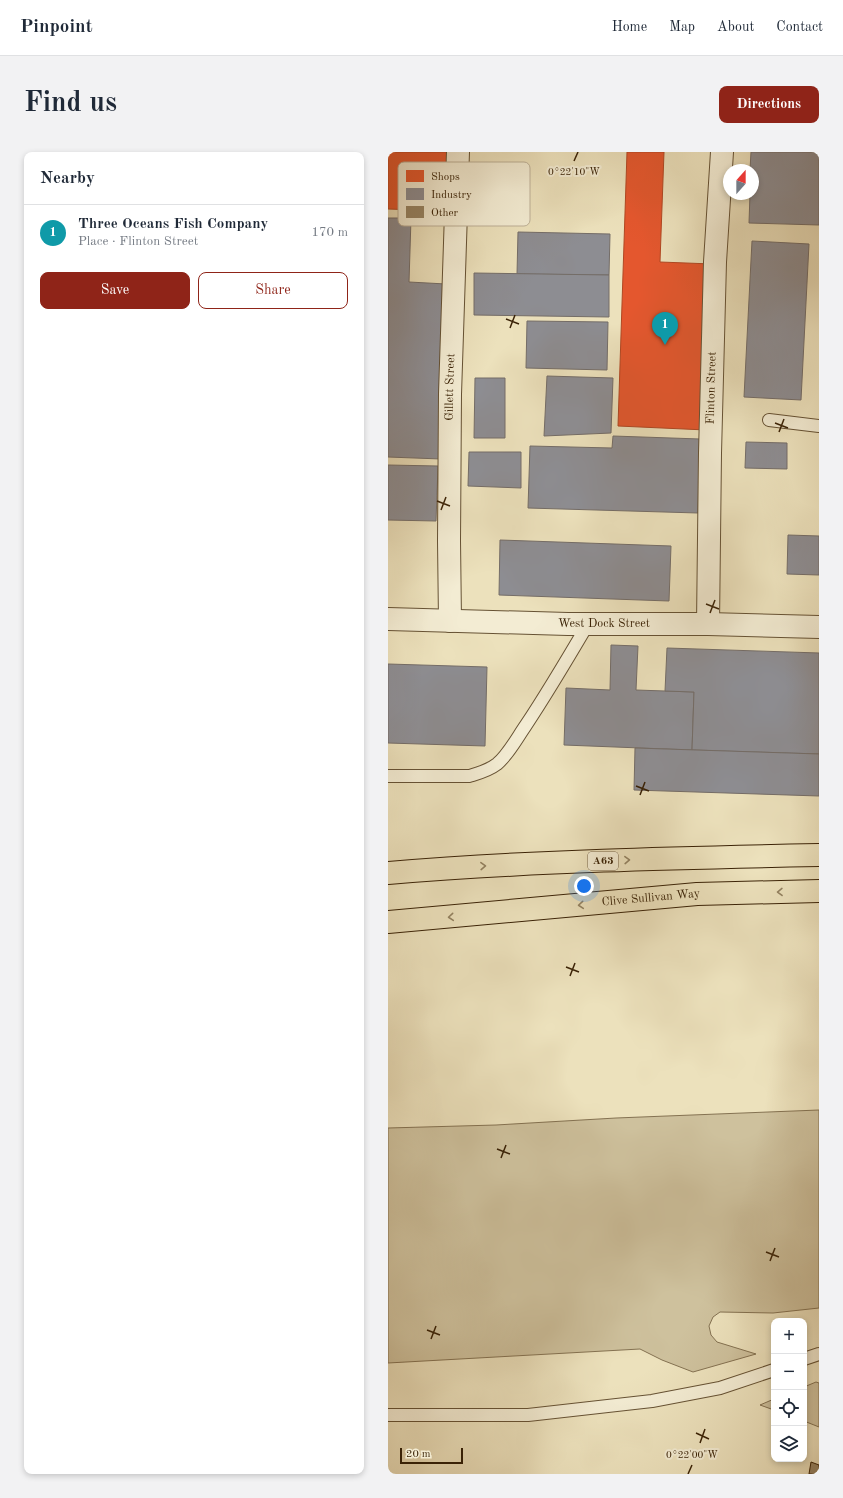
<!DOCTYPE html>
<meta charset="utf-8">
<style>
:root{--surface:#fff;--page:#f2f2f3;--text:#1f2937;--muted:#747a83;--line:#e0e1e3;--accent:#8f2418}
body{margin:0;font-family:"Old Standard TT",serif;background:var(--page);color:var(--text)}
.controls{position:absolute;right:12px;bottom:12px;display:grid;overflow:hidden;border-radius:8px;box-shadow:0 2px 6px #0003}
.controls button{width:36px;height:36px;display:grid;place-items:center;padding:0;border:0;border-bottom:1px solid var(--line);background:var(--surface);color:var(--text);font:20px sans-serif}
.compass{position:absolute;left:335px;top:12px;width:36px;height:36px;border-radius:50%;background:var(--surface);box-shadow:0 2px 6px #0003;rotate:21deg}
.scale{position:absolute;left:12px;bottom:10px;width:63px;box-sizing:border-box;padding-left:4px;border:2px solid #3a2206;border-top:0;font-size:11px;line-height:14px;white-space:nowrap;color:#3a2206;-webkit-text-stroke:3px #f3ecd3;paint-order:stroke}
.you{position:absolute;left:196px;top:734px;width:14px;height:14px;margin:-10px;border:3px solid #fff;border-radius:50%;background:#1a73e8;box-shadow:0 0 0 6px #1a73e833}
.badge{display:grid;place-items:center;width:26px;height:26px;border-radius:50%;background:var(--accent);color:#fff;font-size:13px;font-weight:700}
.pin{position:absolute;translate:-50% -33px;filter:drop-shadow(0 1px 2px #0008)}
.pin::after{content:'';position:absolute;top:21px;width:14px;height:12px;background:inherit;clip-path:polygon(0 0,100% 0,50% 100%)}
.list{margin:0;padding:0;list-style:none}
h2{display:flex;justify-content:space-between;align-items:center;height:52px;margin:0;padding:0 16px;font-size:17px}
h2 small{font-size:13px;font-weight:400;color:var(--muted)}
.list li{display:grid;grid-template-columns:26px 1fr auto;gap:12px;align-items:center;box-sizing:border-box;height:56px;padding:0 16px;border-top:1px solid var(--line)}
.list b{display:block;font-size:15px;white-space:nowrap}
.list p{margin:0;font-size:13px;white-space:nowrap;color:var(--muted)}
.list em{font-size:13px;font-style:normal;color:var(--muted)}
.actions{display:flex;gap:8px;padding:12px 16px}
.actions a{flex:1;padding:9px 0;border:1px solid var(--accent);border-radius:8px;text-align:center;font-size:14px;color:var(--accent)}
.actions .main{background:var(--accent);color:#fff}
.icon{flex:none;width:22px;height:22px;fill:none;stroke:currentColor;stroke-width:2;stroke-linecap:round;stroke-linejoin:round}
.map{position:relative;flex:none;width:431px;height:1322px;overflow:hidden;border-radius:8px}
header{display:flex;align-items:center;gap:24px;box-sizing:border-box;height:56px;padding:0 20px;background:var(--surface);border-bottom:1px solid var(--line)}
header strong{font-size:19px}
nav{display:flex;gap:22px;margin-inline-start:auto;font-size:14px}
.intro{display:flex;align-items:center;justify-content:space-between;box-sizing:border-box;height:96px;padding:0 24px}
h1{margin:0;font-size:28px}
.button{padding:10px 18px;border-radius:8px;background:var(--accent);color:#fff;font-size:14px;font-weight:700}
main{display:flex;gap:24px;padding:0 24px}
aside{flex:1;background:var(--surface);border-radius:8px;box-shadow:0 2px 6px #0003}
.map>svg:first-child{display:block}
</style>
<header>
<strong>Pinpoint</strong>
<nav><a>Home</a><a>Map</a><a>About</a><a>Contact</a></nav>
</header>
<div class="intro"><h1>Find us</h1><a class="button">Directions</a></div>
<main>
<aside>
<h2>Nearby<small></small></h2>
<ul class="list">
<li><span class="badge" style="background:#0f9aa8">1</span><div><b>Three Oceans Fish Company</b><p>Place · Flinton Street</p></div><em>170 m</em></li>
</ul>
<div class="actions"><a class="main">Save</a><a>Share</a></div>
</aside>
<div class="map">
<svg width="431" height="1322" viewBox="0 0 431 1322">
<rect width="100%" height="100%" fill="#ece1bc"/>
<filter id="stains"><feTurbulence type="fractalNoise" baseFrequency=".005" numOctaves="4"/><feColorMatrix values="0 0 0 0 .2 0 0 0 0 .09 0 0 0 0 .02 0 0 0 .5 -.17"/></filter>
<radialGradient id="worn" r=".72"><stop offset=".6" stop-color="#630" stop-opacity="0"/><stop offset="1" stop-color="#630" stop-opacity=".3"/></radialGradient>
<g fill="#cec19d" stroke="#847252">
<polygon points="431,958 431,1156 385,1161 332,1160 325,1165 321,1174 323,1183 329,1190 368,1202 305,1220 274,1208 252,1197 0,1211 0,976 108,973 228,966"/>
<polygon points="428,1230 431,1231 431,1275 416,1269 416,1235"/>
<polygon points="386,1247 386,1258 372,1253"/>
</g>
<g fill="#e4572e" stroke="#b14722">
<polygon points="0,0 59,0 57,59 0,57"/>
<polygon points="239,0 276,0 272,110 324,112 318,278 230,274"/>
</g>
<g fill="#8d8d92" stroke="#746d68">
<polygon points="363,0 431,0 431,73 361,71 362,42 365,42 365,18 362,18"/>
<polygon points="0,66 23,66 21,130 58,132 53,307 0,305"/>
<polygon points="130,80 222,82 221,123 129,122"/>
<polygon points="364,89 421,92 413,248 356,245"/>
<polygon points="86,121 221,123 221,165 86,163"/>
<polygon points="139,169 220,170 219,218 138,216"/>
<polygon points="159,224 225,226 223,281 156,284"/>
<polygon points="87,226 117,226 117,286 86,286"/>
<polygon points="225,284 312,287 310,361 140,356 142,294 224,296"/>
<polygon points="358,290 399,291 399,317 357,316"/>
<polygon points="81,300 133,300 133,336 80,334"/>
<polygon points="0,313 50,314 48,369 0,368"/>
<polygon points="400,383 431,384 431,423 399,422"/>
<polygon points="112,388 283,394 281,449 111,443"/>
<polygon points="223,493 250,494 248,538 306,540 304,598 176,593 178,536 222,538"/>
<polygon points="279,496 431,501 431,602 304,598 306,540 277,539"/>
<polygon points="0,512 99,515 97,594 0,591"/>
<polygon points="247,596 431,602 431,644 246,638"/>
</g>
<polygon fill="#978565" stroke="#3a2206" points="423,1310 431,1313 431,1322 421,1322"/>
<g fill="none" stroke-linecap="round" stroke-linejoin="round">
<defs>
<g id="service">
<polyline points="381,268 431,274"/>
<path d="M0 624H81C91 621 100 619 109 612 120 603 129 586 138 573 160 540 180 506 200 472"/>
<polyline points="416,1207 431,1202"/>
<polyline points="0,1263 140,1263 264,1249 332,1236 386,1218"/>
</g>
<g id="minor">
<path id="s1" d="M0 467 180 472H320L431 475"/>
<path id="s2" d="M62 469 61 389 62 242 70 0"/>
<path id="s3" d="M320 472 322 301 327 110 334 0"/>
</g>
<g id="trunk">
<path d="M0 721C143 709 287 706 431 703"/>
<path id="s4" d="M0 770 309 742 431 739"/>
</g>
</defs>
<use href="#service" stroke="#665234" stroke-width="14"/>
<use href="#minor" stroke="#665234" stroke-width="24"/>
<use href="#trunk" stroke="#3a2206" stroke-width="24"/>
<use href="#service" stroke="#f3ecd3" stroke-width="12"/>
<use href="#minor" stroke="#f3ecd3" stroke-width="22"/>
<use href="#trunk" stroke="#ece1bc" stroke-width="22"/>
</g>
<defs><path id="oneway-chevron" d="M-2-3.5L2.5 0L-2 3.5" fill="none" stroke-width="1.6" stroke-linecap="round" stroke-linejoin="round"/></defs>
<g stroke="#938261">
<use href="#oneway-chevron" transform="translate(239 708) rotate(-2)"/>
<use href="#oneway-chevron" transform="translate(95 714) rotate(-2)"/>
<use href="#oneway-chevron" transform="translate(392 740) rotate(179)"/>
<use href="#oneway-chevron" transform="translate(193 753) rotate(175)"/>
<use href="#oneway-chevron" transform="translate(63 765) rotate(175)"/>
</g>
<path fill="none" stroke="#3a2206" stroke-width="1.5" d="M186 9 190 0M118 167 131 172M122 176 127 163M387 271 400 276M391 280 396 267M49 349 62 354M53 358 58 345M318 452 331 457M322 461 327 448M248 634 261 639M252 643 257 630M178 815 191 820M182 824 187 811M109 997 122 1002M113 1006 118 993M378 1100 391 1105M382 1109 387 1096M39 1178 52 1183M43 1187 48 1174M308 1281 321 1287M312 1291 317 1277M300 1322 304 1313"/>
<g text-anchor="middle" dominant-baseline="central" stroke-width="4" stroke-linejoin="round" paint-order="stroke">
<rect fill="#f3ecd3" stroke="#725f44" stroke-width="1" x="200" y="700" width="30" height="18" rx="3"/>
<g font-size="11" font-weight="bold" fill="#3a2206">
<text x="215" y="709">A63</text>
</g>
<g font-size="12" fill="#3a2206" stroke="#f3ecd3">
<text stroke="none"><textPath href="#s2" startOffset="234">Gillett Street</textPath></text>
<text stroke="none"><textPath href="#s3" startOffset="236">Flinton Street</textPath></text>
<text stroke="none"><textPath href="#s1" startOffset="216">West Dock Street</textPath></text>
<text stroke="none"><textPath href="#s4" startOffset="264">Clive Sullivan Way</textPath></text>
</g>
</g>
<rect x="10" y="10" width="132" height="64" rx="6" fill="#f3ecd3" stroke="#bcaf96" stroke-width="1"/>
<rect x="18" y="18" width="18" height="12" fill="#e4572e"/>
<rect x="18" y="36" width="18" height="12" fill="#8d8d92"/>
<rect x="18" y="54" width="18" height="12" fill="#978565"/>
<g font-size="11" fill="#3a2206">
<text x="43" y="28">Shops</text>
<text x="43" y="46">Industry</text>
<text x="43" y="64">Other</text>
</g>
<g font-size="10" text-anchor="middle" fill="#3a2206" stroke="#f3ecd3" stroke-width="4" stroke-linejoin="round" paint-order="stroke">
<text x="186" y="23">0°22'10"W</text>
<text x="304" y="1306">0°22'00"W</text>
</g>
<rect width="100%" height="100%" filter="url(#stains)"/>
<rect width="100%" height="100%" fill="url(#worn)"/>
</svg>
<div class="controls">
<button>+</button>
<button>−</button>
<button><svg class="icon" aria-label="locate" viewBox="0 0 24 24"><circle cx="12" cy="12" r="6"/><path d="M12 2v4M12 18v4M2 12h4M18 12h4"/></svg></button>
<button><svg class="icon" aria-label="layers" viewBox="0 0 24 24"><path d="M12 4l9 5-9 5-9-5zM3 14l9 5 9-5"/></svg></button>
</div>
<svg class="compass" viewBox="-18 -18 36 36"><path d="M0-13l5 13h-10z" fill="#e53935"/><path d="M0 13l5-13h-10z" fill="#747a83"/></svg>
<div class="scale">20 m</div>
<div class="you"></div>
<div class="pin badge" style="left:277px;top:193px;background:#0f9aa8">1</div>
</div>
</main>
